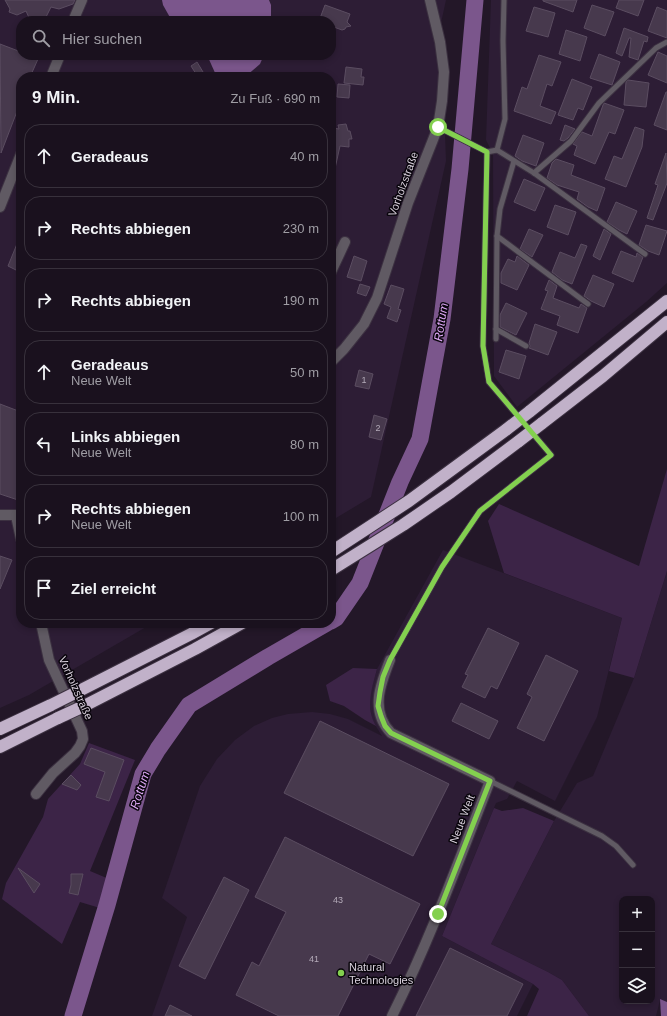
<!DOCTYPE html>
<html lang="de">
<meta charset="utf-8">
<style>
:root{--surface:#1a111e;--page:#231a27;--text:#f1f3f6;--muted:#9f9da4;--line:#38313c}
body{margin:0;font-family:Arial,sans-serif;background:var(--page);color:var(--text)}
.controls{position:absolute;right:12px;bottom:12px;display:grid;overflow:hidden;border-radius:8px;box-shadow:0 2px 6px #0003}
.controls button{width:36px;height:36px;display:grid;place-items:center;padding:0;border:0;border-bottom:1px solid var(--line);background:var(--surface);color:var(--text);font:20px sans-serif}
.stop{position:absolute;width:12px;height:12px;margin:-9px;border:3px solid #83d04f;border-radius:50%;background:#fff}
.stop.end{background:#83d04f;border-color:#fff;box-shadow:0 1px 4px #0008}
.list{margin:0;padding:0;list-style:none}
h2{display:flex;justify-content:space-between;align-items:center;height:52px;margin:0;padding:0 16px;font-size:17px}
h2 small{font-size:13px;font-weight:400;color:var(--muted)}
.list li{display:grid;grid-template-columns:26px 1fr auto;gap:12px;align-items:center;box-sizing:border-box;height:64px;margin:0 8px 8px;padding:0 8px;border:1px solid var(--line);border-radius:16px}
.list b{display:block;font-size:15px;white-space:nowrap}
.list p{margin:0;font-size:13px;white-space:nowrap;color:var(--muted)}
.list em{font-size:13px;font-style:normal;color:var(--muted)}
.icon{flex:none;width:22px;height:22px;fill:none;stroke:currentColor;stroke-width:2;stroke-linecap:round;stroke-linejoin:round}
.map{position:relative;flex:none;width:667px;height:1016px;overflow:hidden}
.search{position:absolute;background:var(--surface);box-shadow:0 2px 6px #0003;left:16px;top:16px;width:320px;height:44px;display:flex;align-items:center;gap:10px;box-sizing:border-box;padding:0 14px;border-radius:16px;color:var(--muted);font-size:15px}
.panel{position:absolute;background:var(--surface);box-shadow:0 2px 6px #0003;left:16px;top:72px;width:320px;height:556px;border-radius:16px}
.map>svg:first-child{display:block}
</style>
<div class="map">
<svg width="667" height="1016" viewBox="0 0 667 1016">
<rect width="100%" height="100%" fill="#231728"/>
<g fill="#2d1d35" fill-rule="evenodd">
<path d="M0 0H446L441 23 446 161 371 497 331 521V77H21V623H153L29 695 0 708ZM21 21H331V55H21Z"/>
<polygon points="491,0 667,0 667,283 646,302 517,407 494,376 493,154 486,140"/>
<polygon points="443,550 622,618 597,717 555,801 517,781 507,799 496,803 442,936 533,984 517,1016 152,1016 187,917 162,898 200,786 217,759 235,740 254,726 272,718 288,714 312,712 330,714 348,719 382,736 372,720 370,707 370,693 377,669"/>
<path d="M667 571V1002L660 1000 656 1016H589L562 980 548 972 491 944 554 821 577 783 593 776 634 678ZM622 899H652V1001H622Z"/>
</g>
<g fill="#3c2447">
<polygon points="667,469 667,571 634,678 609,671 622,618 504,573 488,521 499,504 639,566"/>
<path d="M353 668 377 669C372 688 365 707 376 726L365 720 344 706 330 701 326 685Z"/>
<polygon points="89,743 135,760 90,871 109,879 100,908 80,902 62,944 2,899 6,883 43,817 48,799 80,764"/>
<polygon points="494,808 502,811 523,808 554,821 491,944 548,972 562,980 589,1016 527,1016 539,989 533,984 442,936"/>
</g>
<g fill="#7b568c">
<polygon points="162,0 269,0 271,5 271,21 172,21 163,5"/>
<polygon points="207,55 264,55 260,64 246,76 241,77 221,77 216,75"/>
<polygon points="660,999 667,1002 667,1016 661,1016"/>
</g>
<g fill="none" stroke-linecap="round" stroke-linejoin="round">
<g stroke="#7b568c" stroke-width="17">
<polyline points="331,621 336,618 360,583 400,482 420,439 442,319 460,169 475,0"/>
<polyline points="73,1016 107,905 143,774 158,749 189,705 268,657 327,623"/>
</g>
</g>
<g fill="#47394d" stroke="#5b4d61">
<polygon points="5,0 75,0 73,4 59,9 51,7 45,19 41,21 32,21 30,20 26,11 17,15 9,12 10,9"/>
<polygon points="543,0 577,0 573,12 543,1"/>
<polygon points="619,0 644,0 638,16 616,8"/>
<polygon points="325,5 350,14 347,22 351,26 346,27 345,29 342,30 331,26 331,21 319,21"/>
<polygon points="592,5 614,12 605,36 584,28"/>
<polygon points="534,7 555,13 548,37 526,31"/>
<polygon points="657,7 667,11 667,38 648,31"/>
<polygon points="624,28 648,37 647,42 644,41 638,60 629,57 631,38 629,38 622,56 616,53"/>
<polygon points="566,30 587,37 580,61 559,54"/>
<polygon points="0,44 21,52 21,55 28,55 38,59 30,77 21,77 21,101 1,153"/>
<polygon points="658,52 667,56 667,83 648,75"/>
<polygon points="599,54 620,62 612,85 590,78"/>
<polygon points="539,55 561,62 552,86 547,84 540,106 556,112 551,124 514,111 522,87 527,89"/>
<polygon points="197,62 206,77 198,77 191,66"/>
<polygon points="346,67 362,69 361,77 364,77 363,85 344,83"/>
<polygon points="572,79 592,87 583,110 578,108 573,120 558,115"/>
<polygon points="628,80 649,83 646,107 624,105 626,82"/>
<polygon points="338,84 350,85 349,98 337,97"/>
<polygon points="666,92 667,92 667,130 654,125"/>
<polygon points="604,103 624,110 615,134 609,132 595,164 574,155 577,146 573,144 582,132 592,136 603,105"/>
<polygon points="346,124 348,131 350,131 352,139 349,139 349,147 340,146 334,173 331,173 331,135 332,135 333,128 339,129 338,125"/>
<polygon points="565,125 575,129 568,138 564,141 560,140"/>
<polygon points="635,127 644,130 642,147 626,187 605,179 614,156 622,159"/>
<polygon points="523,135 544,143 536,166 522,161 515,156"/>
<polygon points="666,153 667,183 653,220 647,218 658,185 655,184"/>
<polygon points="556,159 574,165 571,175 605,188 597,211 588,207 577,199 579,192 557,185 547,178 552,163"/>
<polygon points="524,179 545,188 535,211 514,202"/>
<polygon points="616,202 637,211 627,234 619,230 607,222"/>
<polygon points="555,205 576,212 568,235 547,227"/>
<polygon points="646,225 667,231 659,255 648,251 639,245"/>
<polygon points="529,229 543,235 532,257 520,249"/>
<polygon points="604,229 611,234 600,260 593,256"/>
<polygon points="21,234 21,264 18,271 8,266"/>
<polygon points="581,244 587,246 572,284 562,280 552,272 560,252 575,258"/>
<polygon points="621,251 636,257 637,253 643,257 633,282 612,273"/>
<polygon points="354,256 367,261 361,281 347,277"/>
<polygon points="517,256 529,265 517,290 501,283 501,273 508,259 515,262"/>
<polygon points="593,275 614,284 604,307 591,301 584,296"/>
<polygon points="549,280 557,286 553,298 579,308 581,304 587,308 578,333 557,325 560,316 541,309 548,291 545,290"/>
<polygon points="360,284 370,287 366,296 357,293"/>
<polygon points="391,285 404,289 398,309 401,310 397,322 387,318 391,307 384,304"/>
<polygon points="506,303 527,313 516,335 500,327 500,315"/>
<polygon points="535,324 557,332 548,355 529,348 530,346 529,343"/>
<polygon points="506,350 526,356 519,379 499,372"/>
<polygon points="359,370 373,374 369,389 355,386"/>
<polygon points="0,404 21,412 21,501 0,494"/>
<polygon points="374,415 387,419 381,440 369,437"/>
<polygon points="0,556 12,560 0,589"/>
<polygon points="488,628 519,643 497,689 491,686 485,698 462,687 468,675 465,674"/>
<polygon points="546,655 578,671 544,741 517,728 532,697 527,694"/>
<polygon points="461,703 498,721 489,739 452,721"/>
<polygon points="320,721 449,784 413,856 284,793"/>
<polygon points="91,748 124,760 109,801 96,797 105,772 84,764"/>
<polygon points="71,775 81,785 77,790 62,784"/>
<polygon points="285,837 420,904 390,964 369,954 338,1016 279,1016 236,995 252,962 259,966 286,912 255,897"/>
<polygon points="18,868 40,884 34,893"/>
<polygon points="71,874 83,874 78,895 69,893 71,885"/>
<polygon points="224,877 249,890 205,979 179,966"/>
<polygon points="450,948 523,984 507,1016 416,1016"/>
<polygon points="170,1005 192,1016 165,1016"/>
</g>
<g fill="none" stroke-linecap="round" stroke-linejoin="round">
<defs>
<g id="lane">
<polyline points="497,150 505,119 503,41 504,0"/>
<polyline points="487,152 497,150 534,173 645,254"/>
<polyline points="534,173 571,141 599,103 656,48 667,42"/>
<polyline points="497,236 588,304"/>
<polyline points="496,329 526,346"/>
<polyline points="496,339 497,236 500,209 514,161"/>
<polyline points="390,660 442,567 480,511 551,455 489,382 483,346 487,152 438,127"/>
<polyline points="490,781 602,836 616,846 633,865"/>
</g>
<g id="street">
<polyline points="73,21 82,0"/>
<polyline points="51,77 60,55"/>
<polyline points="0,207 21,154"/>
<polyline points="331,272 345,242"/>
<polyline points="331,362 344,349 364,324 377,298 408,203 438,127 442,101 444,72 440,42 430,0"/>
<polyline points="0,515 21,515"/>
<polyline points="16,516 21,539"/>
<path d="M390 660C380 685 370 711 391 733L490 781C459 860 430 940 392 1016"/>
<polyline points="36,794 53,773 75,753 80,746 83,739 82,731 49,660 41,623"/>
</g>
<g id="highway">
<polyline points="529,412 667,301"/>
<polyline points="541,424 603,376 667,322"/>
<polyline points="331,552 409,501 507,429"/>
<polyline points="331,570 403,525 451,492 519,441"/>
<polyline points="77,692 191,634 211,623"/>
<polyline points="84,706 195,649 242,623"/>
<polyline points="0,729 51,705"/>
<polyline points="0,747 58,718"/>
</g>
</defs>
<use href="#lane" stroke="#3c3141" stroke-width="7"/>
<use href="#street" stroke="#3c3141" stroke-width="12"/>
<use href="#highway" stroke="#3c3141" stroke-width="14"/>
<use href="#lane" stroke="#605a63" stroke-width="5"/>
<use href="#street" stroke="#605a63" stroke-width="10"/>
<use href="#highway" stroke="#c1b1c9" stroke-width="12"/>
<defs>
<g id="highway-bridge">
<polyline points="507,429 529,412"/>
<polyline points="519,441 541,424"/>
<polyline points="51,705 77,692"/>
<polyline points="58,718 84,706"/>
</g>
</defs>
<use href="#highway-bridge" stroke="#3c3141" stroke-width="14" stroke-linecap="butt"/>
<use href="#highway-bridge" stroke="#c1b1c9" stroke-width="12"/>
</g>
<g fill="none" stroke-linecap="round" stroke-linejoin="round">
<polyline stroke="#83d04f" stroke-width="5" points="438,127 487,152 483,346 489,382 551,455 480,511 442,567 390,660 383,677 380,692 378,706 381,716 385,726 391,733 490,781 438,914"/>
</g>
<circle fill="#83d04f" stroke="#09050c" stroke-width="1.5" cx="341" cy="973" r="4"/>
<g text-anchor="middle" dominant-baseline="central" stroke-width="3" stroke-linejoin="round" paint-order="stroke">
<g font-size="9" fill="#b4abb9">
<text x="364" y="380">1</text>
<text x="378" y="428">2</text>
<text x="338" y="900">43</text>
<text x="314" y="959">41</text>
</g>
<g font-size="11" fill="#d9d1dd" stroke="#09050c">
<text transform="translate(403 184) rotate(-70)">Vorholzstraße</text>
<text transform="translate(76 688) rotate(66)">Vorholzstraße</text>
<text transform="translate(462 819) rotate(-69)">Neue Welt</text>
</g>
<g font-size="11" fill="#d9d1dd" stroke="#09050c" text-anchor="start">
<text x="349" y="967">Natural<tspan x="349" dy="13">Technologies</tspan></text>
</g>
<g font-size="12" font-style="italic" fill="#e0aaf8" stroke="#09050c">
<text transform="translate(441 322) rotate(-81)">Rottum</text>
<text transform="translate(140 790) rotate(-72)">Rottum</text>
</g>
</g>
</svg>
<div class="controls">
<button>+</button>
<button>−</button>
<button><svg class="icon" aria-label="layers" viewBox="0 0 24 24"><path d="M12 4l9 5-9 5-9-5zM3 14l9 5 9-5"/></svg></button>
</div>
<div class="stop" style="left:438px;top:127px"></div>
<div class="stop end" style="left:438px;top:914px"></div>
<div class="search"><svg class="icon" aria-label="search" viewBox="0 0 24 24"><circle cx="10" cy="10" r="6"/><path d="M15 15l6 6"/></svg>Hier suchen</div>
<section class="panel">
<h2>9 Min.<small>Zu Fuß · 690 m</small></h2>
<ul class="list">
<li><svg class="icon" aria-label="ahead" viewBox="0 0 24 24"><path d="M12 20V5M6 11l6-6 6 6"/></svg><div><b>Geradeaus</b></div><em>40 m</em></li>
<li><svg class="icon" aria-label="right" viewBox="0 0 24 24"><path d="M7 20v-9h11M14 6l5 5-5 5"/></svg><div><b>Rechts abbiegen</b></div><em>230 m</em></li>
<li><svg class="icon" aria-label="right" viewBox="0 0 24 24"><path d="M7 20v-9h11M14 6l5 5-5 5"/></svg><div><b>Rechts abbiegen</b></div><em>190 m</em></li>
<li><svg class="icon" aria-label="ahead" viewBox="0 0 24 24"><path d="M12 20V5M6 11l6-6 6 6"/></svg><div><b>Geradeaus</b><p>Neue Welt</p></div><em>50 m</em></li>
<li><svg class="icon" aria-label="left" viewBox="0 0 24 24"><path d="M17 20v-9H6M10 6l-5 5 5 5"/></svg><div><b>Links abbiegen</b><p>Neue Welt</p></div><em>80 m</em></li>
<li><svg class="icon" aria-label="right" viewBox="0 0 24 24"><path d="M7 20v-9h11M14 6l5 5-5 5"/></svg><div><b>Rechts abbiegen</b><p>Neue Welt</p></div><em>100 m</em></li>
<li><svg class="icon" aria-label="arrive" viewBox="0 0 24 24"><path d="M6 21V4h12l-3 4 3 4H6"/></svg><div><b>Ziel erreicht</b></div></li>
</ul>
</section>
</div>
